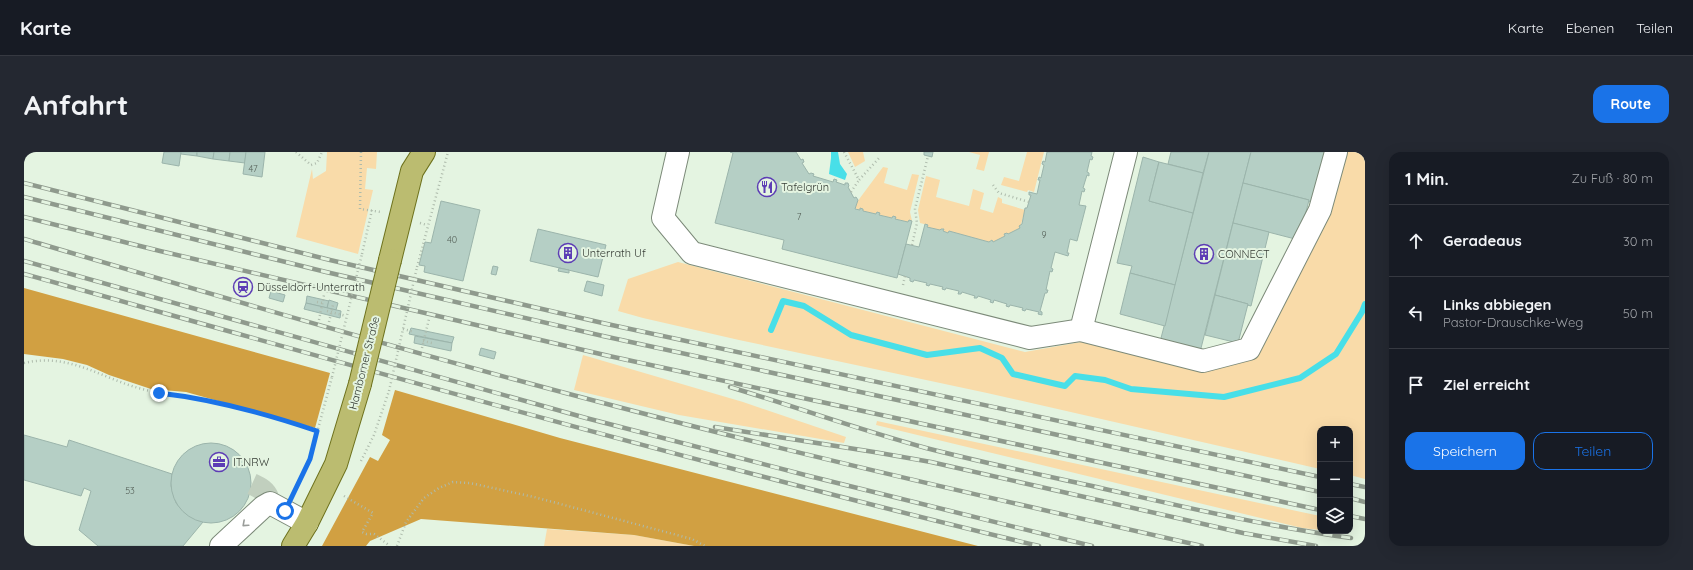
<!DOCTYPE html>
<html lang="de">
<meta charset="utf-8">
<style>
:root{--surface:#171b24;--page:#242831;--text:#f1f3f6;--muted:#9ea1a6;--line:#363941;--accent:#1a73e8}
body{margin:0;font-family:Quicksand,sans-serif;background:var(--page);color:var(--text)}
.controls{position:absolute;right:12px;bottom:12px;display:grid;overflow:hidden;border-radius:8px;box-shadow:0 4px 16px #0002}
.controls button{width:36px;height:36px;display:grid;place-items:center;padding:0;border:0;border-bottom:1px solid var(--line);background:var(--surface);color:var(--text);font:20px sans-serif}
.stop{position:absolute;width:12px;height:12px;margin:-9px;border:3px solid #1a73e8;border-radius:50%;background:#fff}
.stop.end{background:#1a73e8;border-color:#fff;box-shadow:0 1px 4px #0008}
.list{margin:0;padding:0;list-style:none}
h2{display:flex;justify-content:space-between;align-items:center;height:52px;margin:0;padding:0 16px;font-size:17px}
h2 small{font-size:13px;font-weight:400;color:var(--muted)}
.list li{display:grid;grid-template-columns:26px 1fr auto;gap:12px;align-items:center;box-sizing:border-box;height:72px;padding:0 16px;border-top:1px solid var(--line)}
.list b{display:block;font-size:15px;white-space:nowrap}
.list p{margin:0;font-size:13px;white-space:nowrap;color:var(--muted)}
.list em{font-size:13px;font-style:normal;color:var(--muted)}
.actions{display:flex;gap:8px;padding:12px 16px}
.actions a{flex:1;padding:9px 0;border:1px solid var(--accent);border-radius:12px;text-align:center;font-size:14px;color:var(--accent)}
.actions .main{background:var(--accent);color:#fff}
.icon{flex:none;width:22px;height:22px;fill:none;stroke:currentColor;stroke-width:2;stroke-linecap:round;stroke-linejoin:round}
.map{position:relative;flex:none;width:1341px;height:394px;overflow:hidden;border-radius:12px}
header{display:flex;align-items:center;gap:24px;box-sizing:border-box;height:56px;padding:0 20px;background:var(--surface);border-bottom:1px solid var(--line)}
header strong{font-size:19px}
nav{display:flex;gap:22px;margin-inline-start:auto;font-size:14px}
.intro{display:flex;align-items:center;justify-content:space-between;box-sizing:border-box;height:96px;padding:0 24px}
h1{margin:0;font-size:28px}
.button{padding:10px 18px;border-radius:12px;background:var(--accent);color:#fff;font-size:14px;font-weight:700}
main{display:flex;gap:24px;padding:0 24px}
aside{flex:1;background:var(--surface);border-radius:12px;box-shadow:0 4px 16px #0002}
.map>svg:first-child{display:block}
</style>
<header>
<strong>Karte</strong>
<nav><a>Karte</a><a>Ebenen</a><a>Teilen</a></nav>
</header>
<div class="intro"><h1>Anfahrt</h1><a class="button">Route</a></div>
<main>
<div class="map">
<svg width="1341" height="394" viewBox="0 0 1341 394">
<rect width="100%" height="100%" fill="#e4f4e1"/>
<g fill="#f9dba9">
<polygon points="303,0 353,0 352,17 343,16 341,37 349,38 334,102 272,85 288,17 289,27 302,19"/>
<polygon points="824,0 839,0 841,9 831,15"/>
<polygon points="945,0 965,0 960,19 952,17 956,3"/>
<polygon points="1003,0 1020,0 1010,40 1004,38 1003,40 977,33 980,25 995,29"/>
<polygon points="1320,0 1341,0 1341,327 1326,323 1326,277 1296,277 1296,317 963,241 715,188 619,166 594,159 604,127 654,110 1001,200 1057,190 1181,219 1234,202"/>
<polygon points="859,15 864,16 860,31 883,38 888,22 895,23 886,60 888,69 885,69 884,70 871,67 871,65 868,66 855,63 855,61 853,60 852,62 839,59 839,57 837,56 836,58 831,56 833,50"/>
<polygon points="902,24 916,28 912,45 945,54 949,37 960,41 956,57 969,61 974,45 978,47 978,51 1001,58 996,76 984,82 983,81 980,82 981,84 970,90 968,88 965,90 925,79 924,81 919,79 920,77 917,77 916,79 903,75 904,73 896,71 894,58"/>
<polygon points="559,203 719,250 822,285 820,291 655,263 550,238"/>
<polygon points="853,269 1296,364 1296,378 1278,376 852,273"/>
<polygon points="523,377 610,383 670,394 520,394"/>
</g>
<g fill="#d1a042">
<polygon points="0,136 306,221 291,276 162,240 127,237 85,223 63,213 39,207 0,202"/>
<polygon points="371,238 536,286 954,394 670,394 610,383 397,367 346,389 342,394 298,394 346,305 354,309 366,288 358,283"/>
</g>
<polygon fill="#48dfe8" points="807,0 814,0 816,12 823,22 821,28 805,22 807,6"/>
<g fill="none" stroke-linecap="round" stroke-linejoin="round">
<polyline stroke="#48dfe8" stroke-width="6" points="747,178 759,149 780,154 827,183 903,203 956,196 978,206 989,222 1041,234 1051,224 1081,228 1107,237 1200,245 1276,226 1312,202 1338,160 1341,152"/>
</g>
<g fill="#b5cfc5" stroke="#9bb4ab">
<polygon points="140,0 157,0 155,14 138,11"/>
<polygon points="157,0 173,0 173,4 157,2"/>
<polygon points="173,0 190,0 189,7 173,4"/>
<polygon points="190,0 206,0 205,9 189,7"/>
<polygon points="206,0 222,0 221,11 205,9"/>
<polygon points="222,0 241,0 238,25 219,22"/>
<polygon points="706,0 772,0 777,8 779,7 780,10 778,11 785,22 787,21 790,22 789,24 809,30 810,27 813,28 812,30 821,33 821,31 824,31 825,34 824,35 830,46 832,45 834,48 831,57 836,58 836,56 839,57 839,59 852,62 853,60 856,61 855,63 868,66 869,64 872,65 871,67 884,70 885,68 888,69 873,126 758,97 760,88 691,71 709,1"/>
<polygon points="900,0 909,0 908,5 900,3"/>
<polygon points="1023,0 1068,0 1067,4 1069,5 1068,8 1066,7 1063,20 1065,21 1065,24 1063,23 1059,36 1061,37 1060,40 1058,39 1055,53 1062,54 1053,89 1046,87 1043,101 1045,101 1044,104 1031,100 1027,116 1029,117 1028,120 1026,119 1022,138 1024,138 1023,141 1021,141 1016,159 1018,160 1018,163 1014,162 1015,160 1002,157 1001,159 998,158 999,156 986,153 985,155 982,154 983,152 970,148 969,151 966,150 967,148 954,144 953,146 950,146 951,144 938,140 937,142 934,142 935,139 922,136 921,138 918,137 919,135 906,132 905,134 902,133 903,131 890,128 889,130 886,129 886,126 874,122 882,92 895,95 901,72 904,73 903,75 916,78 917,77 920,77 919,79 924,81 925,79 965,90 968,88 969,90 981,84 980,82 983,81 984,82 996,76 995,74 998,72 1001,56 1003,56 1007,43 1005,43 1005,40 1013,42 1016,28 1014,28 1015,25 1017,26 1020,13 1018,12 1019,9 1021,10"/>
<polygon points="1147,0 1185,0 1179,21 1144,12"/>
<polygon points="1185,0 1227,0 1176,200 1136,190"/>
<polygon points="1227,0 1301,0 1288,51 1284,49 1285,48 1219,31"/>
<polygon points="1119,5 1135,10 1125,49 1169,61 1151,133 1106,121 1108,114 1093,111"/>
<polygon points="1135,10 1179,21 1169,61 1125,49"/>
<polygon points="1219,31 1285,48 1275,88 1209,71"/>
<polygon points="417,49 456,58 439,129 400,120 401,114 395,113 401,90 407,91"/>
<polygon points="1209,71 1245,80 1227,154 1223,153 1224,152 1191,143"/>
<polygon points="514,77 582,93 574,125 506,109"/>
<polygon points="469,114 474,115 472,123 467,122"/>
<polygon points="535,116 545,118 545,121 534,119"/>
<polygon points="1106,121 1151,133 1141,174 1096,162"/>
<polygon points="563,129 580,133 578,144 560,139"/>
<polygon points="247,139 261,143 259,150 245,146"/>
<polygon points="1191,143 1224,152 1214,191 1181,183"/>
<polygon points="283,144 305,149 303,156 282,151"/>
<polygon points="305,148 314,151 312,158 303,156"/>
<polygon points="282,151 317,159 316,166 280,157"/>
<polygon points="387,176 430,185 428,191 385,182"/>
<polygon points="391,184 428,191 427,199 390,191"/>
<polygon points="457,196 472,200 470,207 455,203"/>
<polygon points="0,283 43,295 45,288 148,322 147,334 152,351 162,362 179,370 159,394 74,394 55,378 67,339 60,336 57,344 0,328"/>
<circle cx="187" cy="331" r="40"/>
</g>
<g fill="none" stroke-linecap="round" stroke-linejoin="round">
<path stroke="#c1cfbe" stroke-width="22" stroke-dasharray="22 11" stroke-linecap="butt" d="M228 332C239 337 243 340 246 351"/>
<defs>
<g id="minor">
<polyline points="654,0 639,66 668,101 1006,186 1057,178 1102,0"/>
<polyline points="1057,178 1179,209 1225,197 1296,58 1312,0"/>
<polyline points="197,394 239,355 246,351 283,371"/>
</g>
<g id="major">
<polyline points="366,108 388,19 400,0"/>
<polyline points="269,394 283,371 312,312 336,232"/>
</g>
</defs>
<use href="#minor" stroke="#7c8a79" stroke-width="24"/>
<use href="#major" stroke="#6e721d" stroke-width="24"/>
<g stroke="#aebbac" stroke-width="2.5" stroke-dasharray="1 3" stroke-linecap="butt">
<polyline points="272,0 287,13 293,11 298,0"/>
<polyline points="337,0 336,57 357,60"/>
<polyline points="820,0 835,28 856,5"/>
<polyline points="969,33 975,41 1005,50"/>
<polyline points="827,40 835,28"/>
<polyline points="396,71 403,73"/>
<polyline points="888,93 893,71 891,57 904,4"/>
<polyline points="338,102 348,58"/>
<polyline points="393,115 424,0"/>
<polyline points="879,133 881,124"/>
<polyline points="293,150 299,151"/>
<polyline points="295,168 300,143"/>
<polyline points="305,170 309,153"/>
<polyline points="379,177 390,180"/>
<polyline points="399,189 408,191"/>
<polyline points="398,196 405,167"/>
<path d="M0 211C47 200 79 228 122 238 136 241 150 242 164 245 207 254 252 265 293 279"/>
<polyline points="337,309 350,283 365,239"/>
<polyline points="270,340 286,307 308,225"/>
<polyline points="320,344 349,361 338,380 342,382 350,382 366,394"/>
<polyline points="373,394 382,370 400,346 415,336 429,330 446,331 510,345 668,387 681,394"/>
</g>
<use href="#minor" stroke="#fff" stroke-width="22"/>
<use href="#major" stroke="#bbbc70" stroke-width="22"/>
<defs>
<g id="rail">
<polyline points="0,31 306,108 583,172 1296,325"/>
<polyline points="0,45 302,120 579,184 1296,340"/>
<polyline points="0,65 136,99 585,204 1296,358"/>
<path d="M0 87C194 144 387 201 583 252 780 304 979 349 1178 394"/>
<polyline points="0,109 562,266 785,324 1068,394"/>
<path d="M0 122C337 216 674 312 1015 394"/>
<path d="M706 235C772 255 836 278 902 296 964 312 1028 325 1090 339 1169 357 1247 375 1327 386"/>
<polyline points="691,275 850,300 907,310 1219,381 1292,394"/>
<polyline points="1326,332 1341,335"/>
<polyline points="1326,346 1341,350"/>
<polyline points="1326,364 1341,367"/>
</g>
</defs>
<use href="#rail" stroke="#8f9a8d" stroke-width="4.5"/>
<use href="#rail" stroke="#e4f4e1" stroke-width="3" stroke-dasharray="9" stroke-linecap="butt"/>
<defs>
<polyline id="major-bridge" points="336,232 366,108"/>
</defs>
<use href="#major-bridge" stroke="#6e721d" stroke-width="24" stroke-linecap="butt"/>
<g stroke="#aebbac" stroke-width="2.5" stroke-dasharray="1 3" stroke-linecap="butt">
<polyline points="303,159 322,164"/>
<polyline points="308,225 338,102"/>
<polyline points="365,239 393,115"/>
</g>
<use href="#major-bridge" stroke="#bbbc70" stroke-width="22"/>
</g>
<defs><path id="oneway-chevron" d="M-2-3.5L2.5 0L-2 3.5" fill="none" stroke-width="1.6" stroke-linecap="round" stroke-linejoin="round"/></defs>
<use stroke="#9a9d9a" href="#oneway-chevron" transform="translate(221 372) rotate(138)"/>
<g fill="none" stroke-linecap="round" stroke-linejoin="round">
<path stroke="#1a73e8" stroke-width="5" d="M135 241C188 247 243 262 293 279L286 307 261 359"/>
</g>
<defs>
<symbol id="restaurant-ring" viewBox="-11 -11 22 22"><circle r="9.5" fill="#e4f4e1" stroke="#5d3db5" stroke-width="1.5"/><path d="M-5-6h1v4h1v-4h1v4h1v-4h1v5L-1.5 .5V6h-2V.5L-5-1ZM5-6V6H3V1.5H1.5Q1.5-4 5-6Z" fill="#5d3db5"/></symbol>
<symbol id="building-ring" viewBox="-11 -11 22 22"><circle r="9.5" fill="#e4f4e1" stroke="#5d3db5" stroke-width="1.5"/><path d="M-4-6H4V6H1V3H-1V6H-4ZM-2.5-4.3h1.7v1.8h-1.7ZM.8-4.3h1.7v1.8H.8ZM-2.5-1h1.7V.8h-1.7ZM.8-1h1.7V.8H.8Z" fill="#5d3db5"/></symbol>
<symbol id="station-ring" viewBox="-11 -11 22 22"><circle r="9.5" fill="#e4f4e1" stroke="#5d3db5" stroke-width="1.5"/><path d="M-3-6H3Q5-6 5-4V2Q5 4 3 4L4.5 6H3L1.5 4h-3L-3 6H-4.5L-3 4Q-5 4-5 2V-4Q-5-6-3-6ZM-3.5-4v3h7v-3ZM-3.5 1v1.5H-2V1ZM2 1v1.5H3.5V1Z" fill="#5d3db5"/></symbol>
<symbol id="office-ring" viewBox="-11 -11 22 22"><circle r="9.5" fill="#e4f4e1" stroke="#5d3db5" stroke-width="1.5"/><path d="M-6-3h4V-5.5h4V-3h4V5H-6ZM-1-4.5V-3h2v-1.5ZM-6 0V1H6V0Z" fill="#5d3db5"/></symbol>
</defs>
<g fill-rule="evenodd">
<use href="#restaurant-ring" x="732" y="24" width="22" height="22"/>
<use href="#building-ring" x="533" y="90" width="22" height="22"/>
<use href="#building-ring" x="1169" y="91" width="22" height="22"/>
<use href="#station-ring" x="208" y="124" width="22" height="22"/>
<use href="#office-ring" x="184" y="299" width="22" height="22"/>
</g>
<g text-anchor="middle" dominant-baseline="central" stroke-width="4" stroke-linejoin="round" paint-order="stroke">
<g font-size="9" fill="#556058">
<text x="229" y="16">47</text>
<text x="775" y="64">7</text>
<text x="1020" y="82">9</text>
<text x="428" y="87">40</text>
<text x="106" y="338">53</text>
</g>
<g font-size="11" fill="#353b34" stroke="#e4f4e1" text-anchor="start">
<text x="757" y="35">Tafelgrün</text>
<text x="558" y="101">Unterrath Uf</text>
<text x="1194" y="102">CONNECT</text>
<text x="233" y="135">Düsseldorf-Unterrath</text>
<text x="209" y="310">IT.NRW</text>
</g>
<g font-size="11" fill="#353b34" stroke="#e4f4e1">
<text transform="translate(340 211) rotate(-76)">Hamborner Straße</text>
</g>
</g>
</svg>
<div class="controls">
<button>+</button>
<button>−</button>
<button><svg class="icon" aria-label="layers" viewBox="0 0 24 24"><path d="M12 4l9 5-9 5-9-5zM3 14l9 5 9-5"/></svg></button>
</div>
<div class="stop" style="left:261px;top:359px"></div>
<div class="stop end" style="left:135px;top:241px"></div>
</div>
<aside>
<h2>1 Min.<small>Zu Fuß · 80 m</small></h2>
<ul class="list">
<li><svg class="icon" aria-label="ahead" viewBox="0 0 24 24"><path d="M12 20V5M6 11l6-6 6 6"/></svg><div><b>Geradeaus</b></div><em>30 m</em></li>
<li><svg class="icon" aria-label="left" viewBox="0 0 24 24"><path d="M17 20v-9H6M10 6l-5 5 5 5"/></svg><div><b>Links abbiegen</b><p>Pastor-Drauschke-Weg</p></div><em>50 m</em></li>
<li><svg class="icon" aria-label="arrive" viewBox="0 0 24 24"><path d="M6 21V4h12l-3 4 3 4H6"/></svg><div><b>Ziel erreicht</b></div></li>
</ul>
<div class="actions"><a class="main">Speichern</a><a>Teilen</a></div>
</aside>
</main>
